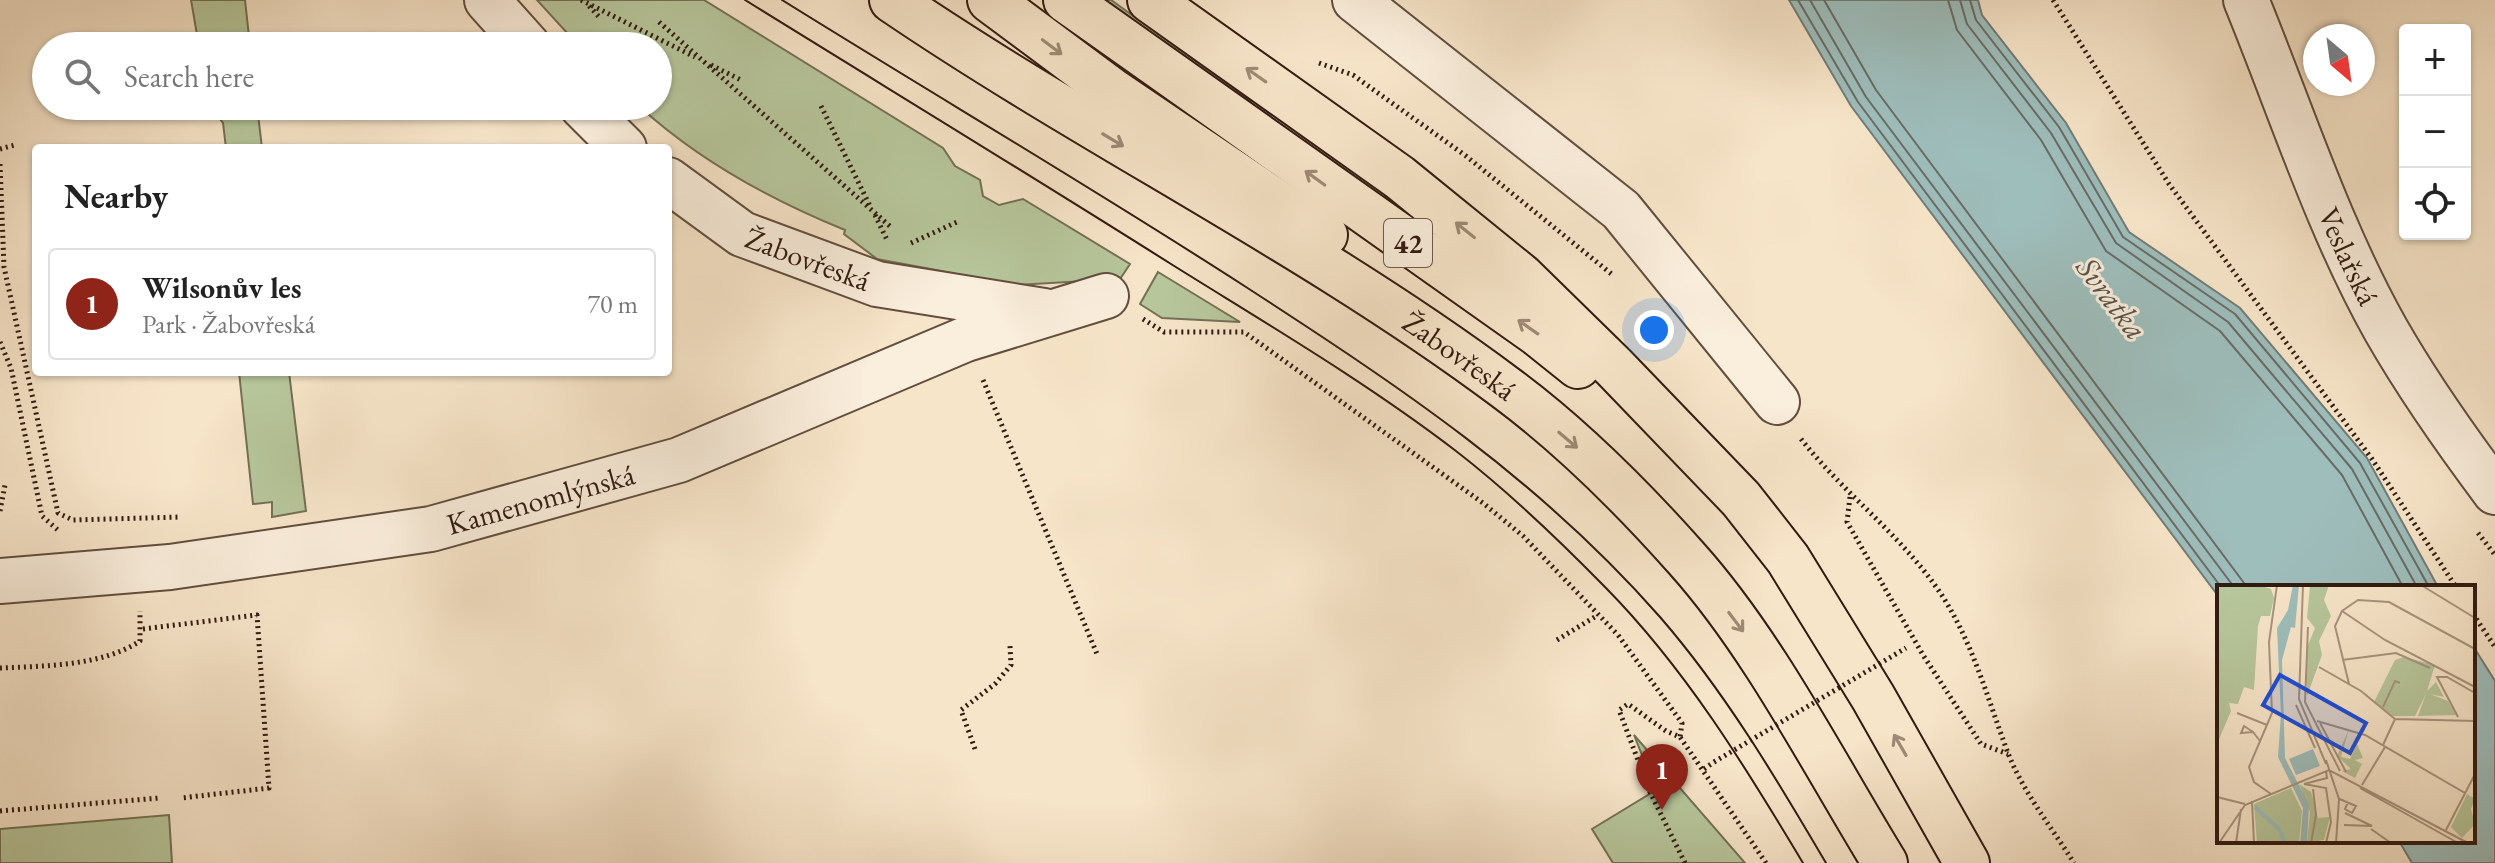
<!DOCTYPE html>
<meta charset="utf-8">
<style>
:root{--surface:#fff;--page:#f6f6f6;--text:#222;--muted:#767676;--line:#e0e0e0;--accent:#8f2418}
body{margin:0;font-family:"EB Garamond",serif;background:var(--page);color:var(--text)}
.controls{position:absolute;right:24px;top:24px;display:grid;overflow:hidden;border-radius:8px;box-shadow:0 2px 6px #0004}
.controls button{width:72px;height:72px;display:grid;place-items:center;padding:0;border:0;border-bottom:2px solid var(--line);background:var(--surface);color:var(--text);font:40px sans-serif}
.compass{position:absolute;left:2303px;top:24px;width:72px;height:72px;border-radius:50%;background:var(--surface);box-shadow:0 2px 6px #0004;rotate:151deg}
.you{position:absolute;left:1654px;top:330px;width:28px;height:28px;margin:-20px;border:6px solid #fff;border-radius:50%;background:#1a73e8;box-shadow:0 0 0 12px #1a73e833}
.badge{display:grid;place-items:center;width:52px;height:52px;border-radius:50%;background:var(--accent);color:#fff;font-size:26px;font-weight:700}
.pin{position:absolute;translate:-50% -66px;filter:drop-shadow(0 2px 4px #0008)}
.pin::after{content:'';position:absolute;top:42px;width:28px;height:24px;background:inherit;clip-path:polygon(0 0,100% 0,50% 100%)}
.list{margin:0;padding:0;list-style:none}
h2{display:flex;justify-content:space-between;align-items:center;height:104px;margin:0;padding:0 32px;font-size:34px}
h2 small{font-size:26px;font-weight:400;color:var(--muted)}
.list li{display:grid;grid-template-columns:52px 1fr auto;gap:24px;align-items:center;box-sizing:border-box;height:112px;margin:0 16px 16px;padding:0 16px;border:2px solid var(--line);border-radius:8px}
.list b{display:block;font-size:30px;white-space:nowrap}
.list p{margin:0;font-size:26px;white-space:nowrap;color:var(--muted)}
.list em{font-size:26px;font-style:normal;color:var(--muted)}
.icon{flex:none;width:44px;height:44px;fill:none;stroke:currentColor;stroke-width:2;stroke-linecap:round;stroke-linejoin:round}
.map{position:relative;flex:none;width:2495px;height:863px;overflow:hidden}
.search{position:absolute;background:var(--surface);box-shadow:0 2px 6px #0004;left:32px;top:32px;width:640px;height:88px;display:flex;align-items:center;gap:20px;box-sizing:border-box;padding:0 28px;border-radius:44px;color:var(--muted);font-size:30px}
.panel{position:absolute;background:var(--surface);box-shadow:0 2px 6px #0004;left:32px;top:144px;width:640px;height:232px;border-radius:8px}
.map>svg:first-child{display:block}
</style>
<div class="map">
<svg width="2495" height="863" viewBox="0 0 2495 863">
<rect width="100%" height="100%" fill="#f7e5c9"/>
<filter id="stains"><feTurbulence type="fractalNoise" baseFrequency=".0025" numOctaves="4"/><feColorMatrix values="0 0 0 0 .2 0 0 0 0 .09 0 0 0 0 .02 0 0 0 .5 -.17"/></filter>
<radialGradient id="worn" r=".72"><stop offset=".6" stop-color="#630" stop-opacity="0"/><stop offset="1" stop-color="#630" stop-opacity=".3"/></radialGradient>
<g fill="#b7c69b" stroke="#747056" stroke-width="2">
<polygon points="191,0 245,0 250,46 199,46"/>
<path d="M537 0H704L943 148 955 166 980 180 983 196 999 205 1023 199 1130 264 1120 279 1016 285 877 259 844 234 845 230C771 200 698 160 639 106H658V46H579Z"/>
<polygon points="1091,0 1111,0 1250,100 1253,108"/>
<polygon points="210,106 257,106 262,148 226,148 223,123"/>
<polygon points="1158,272 1240,322 1162,318 1140,304"/>
<polygon points="239,372 289,372 306,511 272,517 272,502 253,504"/>
<polygon points="1634,735 1745,863 1613,863 1592,829 1656,790"/>
<polygon points="169,815 172,863 0,863 0,829"/>
</g>
<g fill="#9ebebc" stroke="#727c77" stroke-width="2">
<polygon points="1789,0 1978,0 1982,15 2066,123 2129,232 2240,308 2367,458 2438,587 2219,587 2219,597 1851,106"/>
<polygon points="2473,646 2495,681 2495,863 2412,863 2399,841 2473,841"/>
</g>
<g fill="none" stroke-linecap="round" stroke-linejoin="round">
<g stroke="#686c66" stroke-width="2">
<polyline points="1798,0 1858,102 2221,587"/>
<polyline points="1810,0 1866,97 2234,587"/>
<polyline points="1824,0 1876,90 2247,587"/>
<polyline points="1948,0 1957,30 2041,140 2106,251 2220,331 2342,475 2403,587"/>
<polyline points="1960,0 1967,24 2051,133 2116,243 2228,322 2352,469 2417,587"/>
<polyline points="1970,0 1976,20 2059,127 2123,237 2235,314 2360,463 2429,587"/>
</g>
<defs>
<g id="minor">
<polyline points="487,0 528,46"/>
<polyline points="1355,0 1621,210 1777,402"/>
<path id="s1" d="M2246 0C2291 110 2328 227 2386 330 2418 386 2456 440 2495 492"/>
<polyline points="582,106 624,148"/>
<path id="s2" d="M668 180 742 234 877 284 1044 311"/>
<path id="s3" d="M0 581 170 567 431 529 679 460 966 339 1106 296"/>
</g>
<g id="highway">
<path id="s4" d="M892 0C1092 136 1312 243 1506 388 1572 437 1632 497 1687 559 1764 645 1824 764 1885 863"/>
<polyline points="990,0 1111,90 1325,235"/>
<polyline points="1066,0 1538,334 1578,366"/>
<polyline points="1150,0 1399,177 1521,276 1614,367 1741,499 1788,559 1873,697 1967,863"/>
</g>
</defs>
<use href="#minor" stroke="#624d3e" stroke-width="48"/>
<use href="#highway" stroke="#311a10" stroke-width="48"/>
<g stroke="#311a10" stroke-width="5" stroke-dasharray="2 4" stroke-linecap="butt">
<polyline points="581,0 695,57"/>
<polyline points="2053,0 2169,184 2372,459 2456,587"/>
<polyline points="589,6 601,19"/>
<polyline points="659,22 892,228"/>
<polyline points="1319,63 1353,75 1466,156 1614,276"/>
<polyline points="711,65 743,81"/>
<polyline points="821,106 870,206"/>
<polyline points="0,149 15,145"/>
<polyline points="0,164 4,267 58,513 73,520 181,517"/>
<polyline points="875,215 888,242"/>
<polyline points="911,243 959,221"/>
<polyline points="1143,319 1164,332 1244,332 1483,503 1523,536 1618,635 1682,723 1680,737"/>
<polyline points="0,342 11,368 42,516 59,531"/>
<polyline points="983,380 1097,654"/>
<path d="M1801 439C1845 495 1904 537 1943 597 1974 646 1988 700 2008 753 2023 792 2052 828 2074 863"/>
<polyline points="1850,497 1847,522 1923,655 1981,744 2008,754"/>
<polyline points="0,511 5,485"/>
<polyline points="2478,533 2495,555"/>
<polyline points="2473,614 2495,647"/>
<polyline points="143,629 257,615 269,788 181,798"/>
<polyline points="1557,640 1598,615"/>
<path d="M0 668C45 666 102 666 140 641V611"/>
<polyline points="975,749 961,710 995,684 1011,665 1010,646"/>
<polyline points="1704,769 1714,762"/>
<polyline points="0,811 160,798"/>
<polyline points="1685,863 1650,792 1619,710 1628,704 1666,731 1680,737 1766,863"/>
</g>
<use href="#minor" stroke="#faeedc" stroke-width="44"/>
<use href="#highway" stroke="#f7e5c9" stroke-width="44"/>
<g stroke="#311a10" stroke-width="2">
<path d="M745 0C887 88 1030 175 1171 264 1267 324 1366 382 1456 451 1509 492 1558 539 1605 587 1685 668 1745 766 1803 863"/>
<path d="M782 0C936 96 1093 188 1246 287 1400 387 1538 478 1660 617 1725 692 1776 778 1826 863"/>
</g>
<polyline stroke="#311a10" stroke-width="5" stroke-dasharray="2 4" stroke-linecap="butt" points="1714,762 1906,648"/>
</g>
<defs><path id="oneway-shaft" d="M-6 0H5M1.5-3L5.5 0L1.5 3" fill="none" stroke-width="1.6" stroke-linecap="round" stroke-linejoin="round" transform="scale(2)"/></defs>
<g stroke="#9e8a76">
<use href="#oneway-shaft" transform="translate(1052 47) rotate(37)"/>
<use href="#oneway-shaft" transform="translate(1256 75) rotate(-145)"/>
<use href="#oneway-shaft" transform="translate(1113 140) rotate(31)"/>
<use href="#oneway-shaft" transform="translate(1315 178) rotate(-144)"/>
<use href="#oneway-shaft" transform="translate(1465 230) rotate(-141)"/>
<use href="#oneway-shaft" transform="translate(1528 327) rotate(-145)"/>
<use href="#oneway-shaft" transform="translate(1568 440) rotate(40)"/>
<use href="#oneway-shaft" transform="translate(1736 622) rotate(53)"/>
<use href="#oneway-shaft" transform="translate(1900 745) rotate(-120)"/>
</g>
<g text-anchor="middle" dominant-baseline="central" stroke-width="6" stroke-linejoin="round" paint-order="stroke">
<rect fill="#faeedc" stroke="#6d5a4d" stroke-width="2" x="1384" y="219" width="48" height="48" rx="6"/>
<g font-size="28" font-weight="bold" fill="#311a10">
<text x="1408" y="243">42</text>
</g>
<g font-size="30" fill="#311a10" stroke="#faeedc">
<text stroke="none"><textPath href="#s1" startOffset="276">Veslařská</textPath></text>
<text stroke="none"><textPath href="#s2" startOffset="162">Žabovřeská</textPath></text>
<text stroke="none"><textPath href="#s4" startOffset="670">Žabovřeská</textPath></text>
<text stroke="none"><textPath href="#s3" startOffset="548">Kamenomlýnská</textPath></text>
</g>
<g font-size="32" font-style="italic" fill="#57534c" stroke="#faeedc">
<text transform="translate(2112 298) rotate(53)">Svratka</text>
</g>
</g>
<g transform="translate(2217 585)">
<rect width="258" height="258" fill="#f7e5c9"/>
<path d="M0 0H42L54 4 57 13 53 31H44L41 41 37 105 27 102 21 119 12 118 14 126 0 159ZM93 0H112L107 15 114 31 102 56 105 70 90 111 89 65 98 43 90 33ZM187 72 218 80 210 106 219 97 227 112 213 109 231 116 239 130 201 131 209 109 198 131H176L157 117 178 75ZM132 144 124 172 133 174 140 159 146 173 138 175 145 179 138 193 125 186 134 184 120 171ZM82 199 94 207 101 233 113 232 107 255 90 258 93 227ZM74 203 85 226 82 258H40L37 219ZM250 209 258 214 254 224 258 239 245 253 234 242Z" fill="#b7c69b"/>
<path d="M76 0H82L78 43 74 42 65 75 68 173 92 220 90 258H83L86 223 61 172 64 129 60 43 71 25ZM96 164 103 181 79 190 72 174Z" fill="#9ebebc"/>
<path fill="none" stroke="#9ebebc" stroke-width="4" d="M38 222 62 244 68 258"/>
<path fill="none" stroke="#a8947f" stroke-width="2" d="M86 0 82 114 109 179M204 0 258 33M125 26 168 55 258 102M91 42 88 117 123 186M125 75 179 68 213 83M102 82 144 106 178 134 258 136M132 99 118 41 125 26 141 15 172 17 258 64M79 120 98 163M166 122 178 96 183 98M20 128 50 140M241 132 220 92H230L258 108M100 136 148 150 248 208M103 138 129 187M36 147 27 141 24 148 36 147 43 156M166 160 178 134M109 175 122 214 119 258M87 199 110 193 109 186M87 199 109 203 114 237 109 258M145 200 168 162M143 203 241 258M54 209 37 197 32 182 55 128 52 57 60 0M0 212 28 219M122 214 125 215 139 221 135 228 128 224 131 217M35 216 37 258M127 240 155 241 128 228M154 244 174 258M229 245 258 189M2 258 28 220 112 185 251 258M19 258 24 224M94 258 99 230 96 204"/>
<path fill="#1d4ed8" fill-opacity="0.15" stroke="#1d4ed8" stroke-width="4" d="M63 90 149 138 133 168 46 120Z"/>
<rect width="258" height="258" fill="none" stroke="#311a10" stroke-width="4"/>
</g>
<rect width="100%" height="100%" filter="url(#stains)"/>
<rect width="100%" height="100%" fill="url(#worn)"/>
</svg>
<div class="controls">
<button>+</button>
<button>−</button>
<button><svg class="icon" aria-label="locate" viewBox="0 0 24 24"><circle cx="12" cy="12" r="6"/><path d="M12 2v4M12 18v4M2 12h4M18 12h4"/></svg></button>
</div>
<svg class="compass" viewBox="-18 -18 36 36"><path d="M0-13l5 13h-10z" fill="#e53935"/><path d="M0 13l5-13h-10z" fill="#767676"/></svg>
<div class="you"></div>
<div class="pin badge" style="left:1662px;top:810px">1</div>
<div class="search"><svg class="icon" aria-label="search" viewBox="0 0 24 24"><circle cx="10" cy="10" r="6"/><path d="M15 15l6 6"/></svg>Search here</div>
<section class="panel">
<h2>Nearby<small></small></h2>
<ul class="list">
<li><span class="badge">1</span><div><b>Wilsonův les</b><p>Park · Žabovřeská</p></div><em>70 m</em></li>
</ul>
</section>
</div>
